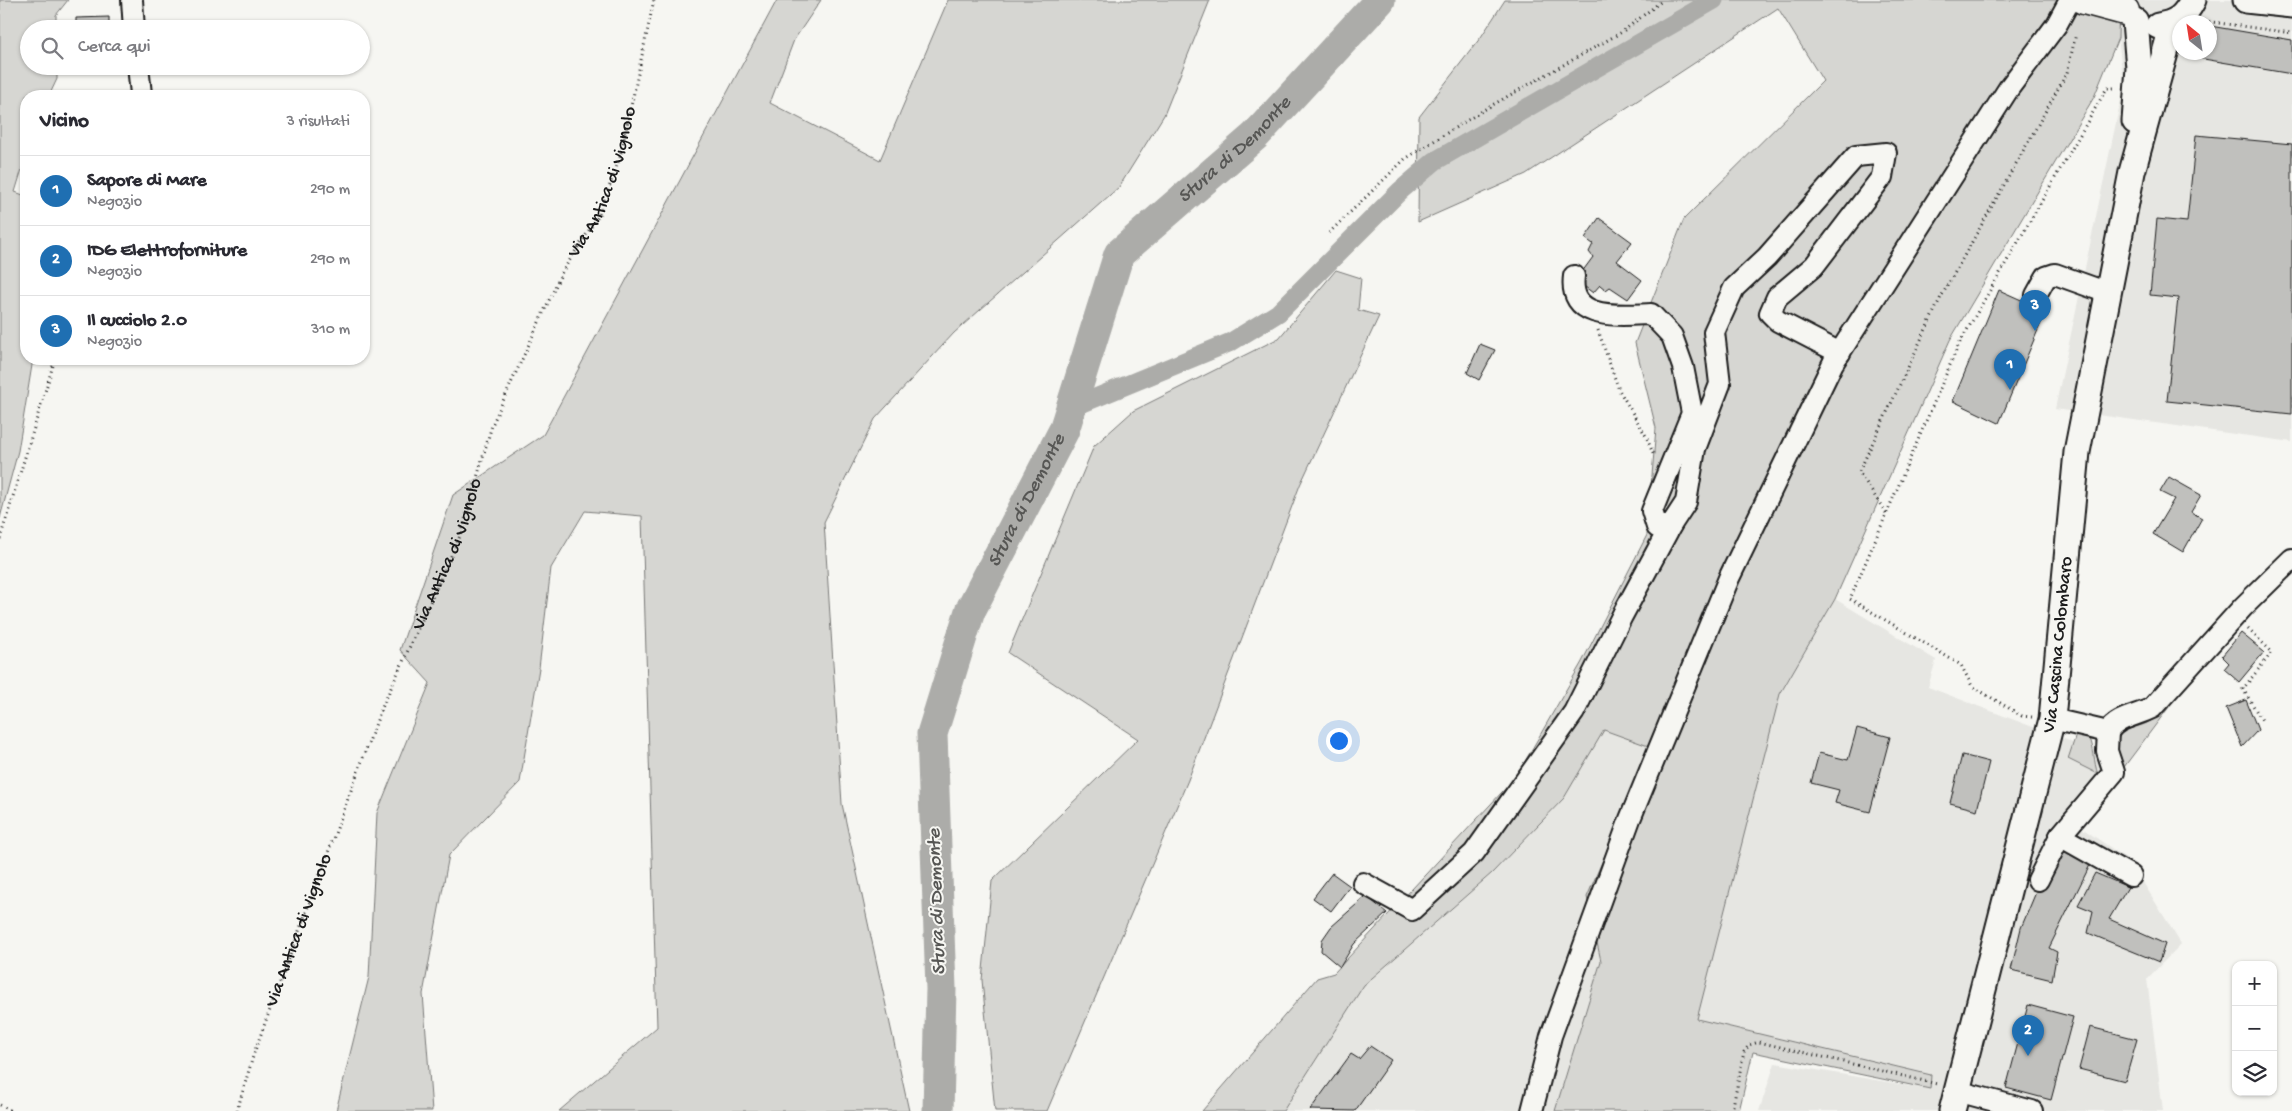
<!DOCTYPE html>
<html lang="it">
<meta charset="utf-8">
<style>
:root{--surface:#fff;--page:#f7f7f7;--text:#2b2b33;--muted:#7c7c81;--line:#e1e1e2;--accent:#1f6fb2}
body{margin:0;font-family:"Gochi Hand",sans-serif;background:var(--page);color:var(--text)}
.controls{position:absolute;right:15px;bottom:15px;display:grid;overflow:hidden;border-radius:10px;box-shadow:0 1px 4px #0004}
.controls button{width:45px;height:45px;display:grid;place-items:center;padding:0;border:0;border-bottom:1px solid var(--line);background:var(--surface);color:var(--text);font:25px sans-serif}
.compass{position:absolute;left:2172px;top:15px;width:45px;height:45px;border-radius:50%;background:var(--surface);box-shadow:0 1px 4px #0004;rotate:330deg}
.you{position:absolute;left:1338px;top:740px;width:18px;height:18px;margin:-12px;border:4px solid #fff;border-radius:50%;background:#1a73e8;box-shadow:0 0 0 8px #1a73e833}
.badge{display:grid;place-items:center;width:32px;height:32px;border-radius:50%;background:var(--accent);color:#fff;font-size:16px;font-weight:700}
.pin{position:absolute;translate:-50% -41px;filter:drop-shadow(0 1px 2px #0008)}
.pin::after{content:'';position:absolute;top:26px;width:18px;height:15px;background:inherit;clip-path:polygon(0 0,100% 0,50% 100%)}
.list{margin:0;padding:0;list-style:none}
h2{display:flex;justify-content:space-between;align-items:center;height:65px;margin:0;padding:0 20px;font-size:21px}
h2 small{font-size:16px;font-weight:400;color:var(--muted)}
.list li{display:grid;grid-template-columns:32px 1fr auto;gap:15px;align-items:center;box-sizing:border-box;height:70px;padding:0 20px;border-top:1px solid var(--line)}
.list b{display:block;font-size:19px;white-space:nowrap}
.list p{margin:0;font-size:16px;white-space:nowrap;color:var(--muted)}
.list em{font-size:16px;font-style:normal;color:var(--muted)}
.icon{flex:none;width:28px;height:28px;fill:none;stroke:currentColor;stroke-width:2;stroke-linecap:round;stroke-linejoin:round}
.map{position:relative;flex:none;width:2292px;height:1111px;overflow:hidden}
.search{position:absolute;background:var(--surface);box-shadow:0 1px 4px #0004;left:20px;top:20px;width:350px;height:55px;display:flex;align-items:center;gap:12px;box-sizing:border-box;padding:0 18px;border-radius:28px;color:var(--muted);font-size:19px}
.panel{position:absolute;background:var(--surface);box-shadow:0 1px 4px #0004;left:20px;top:90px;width:350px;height:275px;border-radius:20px}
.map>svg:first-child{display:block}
</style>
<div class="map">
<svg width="2292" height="1111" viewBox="0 0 2292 1111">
<rect width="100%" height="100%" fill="#f6f6f2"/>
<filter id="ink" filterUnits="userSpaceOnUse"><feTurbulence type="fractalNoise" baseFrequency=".02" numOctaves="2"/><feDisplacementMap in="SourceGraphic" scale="10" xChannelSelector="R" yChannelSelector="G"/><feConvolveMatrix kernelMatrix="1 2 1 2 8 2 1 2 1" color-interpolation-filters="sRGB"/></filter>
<g filter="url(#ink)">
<g fill="#e6e6e2" fill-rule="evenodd">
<path d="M2119 0H2292V442L2055 409 2124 85 2118 38ZM2180 22H2210V52H2180Z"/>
<polygon points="1835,599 1936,660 1928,687 2067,740 2125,773 2076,824 2130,861 2181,944 2147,979 2163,1111 1759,1111 1775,1063 1929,1089 1931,1075 1697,1019 1780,694"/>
<polygon points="1603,730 1651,746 1587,897 1601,961 1555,1111 1283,1111 1364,985 1492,873 1564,798"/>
</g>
<g fill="#d6d6d2" stroke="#797977">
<polygon points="0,0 68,0 56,15 56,29 29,29 29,66 57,66 57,79 49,96 26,96 26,156 15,192 26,196 26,359 33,359 18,451 0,518"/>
<polygon points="777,0 821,0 794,40 770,103 880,160 948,0 1210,0 1164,115 1119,187 954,333 875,419 824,522 842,804 909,1111 559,1111 657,1027 642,516 585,511 551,568 539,668 520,782 449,855 423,994 432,1111 336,1111 369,977 377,813 430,683 400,650 453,495 543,435"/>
<polygon points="1505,0 2119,0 2118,38 2094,97 1950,340 1835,599 1780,694 1697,1019 1931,1075 1930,1089 1753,1052 1739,1111 1555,1111 1601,961 1587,897 1651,747 1604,730 1564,798 1492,873 1364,985 1283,1111 1202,1111 1317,978 1334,973 1516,777 1582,662 1647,535 1656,428 1635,343 1684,219 1823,81 1778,8 1526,174 1418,222 1419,117 1481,37"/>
<polygon points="1336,270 1361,278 1358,310 1379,316 1300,485 1188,780 1047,1111 995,1111 982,980 992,881 1138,739 1008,653 1094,446 1133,411 1279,338"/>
<path d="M2169 707 2124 767 2117 752 2119 736C2126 727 2137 728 2147 723 2156 719 2160 710 2169 707Z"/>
<path d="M2077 732 2088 735C2095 746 2093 762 2098 774L2068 759Z"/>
</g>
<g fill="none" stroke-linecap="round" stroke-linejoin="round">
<polyline stroke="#acaca9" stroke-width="19" points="1071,408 1231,342 1278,313 1400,191 1435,161 1714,0"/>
<path stroke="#acaca9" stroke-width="31" id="s1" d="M938 1111 941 989 932 734 970 611 1064 430 1119 254 1255 136 1380 0"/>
</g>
<g fill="#c0c0bd" stroke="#1c1c1c">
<polygon points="109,17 109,29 76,29 76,18"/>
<polygon points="2210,26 2292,40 2292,74 2186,56 2187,52 2210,52"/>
<rect x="55" y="95" width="38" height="1"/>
<polygon points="2196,135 2292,144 2292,414 2167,401 2178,298 2150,295 2157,219 2187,222"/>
<polygon points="1599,218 1632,242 1617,261 1642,280 1628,299 1610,287 1606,290 1600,285 1593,293 1576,280 1593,257 1589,252 1593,244 1585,238"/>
<polygon points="1999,290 2046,311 1999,423 1953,401"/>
<polygon points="1480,344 1495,350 1479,380 1467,373"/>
<polygon points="2169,477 2201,495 2191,512 2202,518 2183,552 2153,534 2174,499 2160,492"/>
<polygon points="2241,633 2264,652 2239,682 2224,669 2229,663 2222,656"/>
<polygon points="2246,700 2258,730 2242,747 2226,708"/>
<polygon points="1857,728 1890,737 1870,812 1835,803 1839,790 1811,783 1819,753 1848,760"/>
<polygon points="1962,755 1989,762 1977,810 1950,803"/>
<polygon points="2061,848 2091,863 2049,948 2057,952 2052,980 2011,970 2021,928 2039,885"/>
<polygon points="1332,873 1350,886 1331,911 1313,898"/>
<polygon points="2095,873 2128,887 2109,919 2165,944 2159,962 2088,933 2093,911 2078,905"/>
<polygon points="1366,896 1387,913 1354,944 1340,967 1321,951 1322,940 1331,927"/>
<polygon points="2028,1005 2073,1017 2051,1100 2006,1088"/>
<polygon points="2090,1027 2137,1039 2125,1081 2079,1069"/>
<polygon points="1370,1046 1391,1060 1355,1111 1310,1110 1351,1054 1359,1059"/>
</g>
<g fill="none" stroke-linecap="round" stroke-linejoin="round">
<defs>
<g id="minor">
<polyline points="132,0 134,29"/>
<polyline points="138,66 141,94"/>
<path d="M1574 276C1568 322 1620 315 1651 314L1672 336 1683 367 1692 413 1652 511 1657 527 1671 525 1686 502 1695 449 1720 384 1714 332 1734 288 1767 257 1856 156 1886 153 1882 177 1814 266 1777 297 1770 313 1778 321 1840 353"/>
<polyline points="2036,295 2046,277 2055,274 2108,293"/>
<path d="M2052 719 2108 732C2117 717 2137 716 2152 708L2243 607 2292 559"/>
<polyline points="2108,732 2107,751 2114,772 2060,836 2131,876"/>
<polyline points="2038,880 2060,836"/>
<polyline points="1363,883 1412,910 1474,853 1574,712 1622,616 1671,525"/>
<polyline points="1957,1091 2032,1111"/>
<polyline points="1532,1111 1551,1036 1630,819 1729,578 1833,363 2009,88 2057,24 2070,0"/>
</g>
<g id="major">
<polyline points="2246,0 2292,5"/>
<path d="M2158 26C2177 23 2184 17 2193 0"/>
<polyline points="2135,121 2139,68 2135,21"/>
<path id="s3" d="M1952 1111 2052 719 2077 452 2132 172 2173 24"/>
</g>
<polyline id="highway" points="2084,0 2125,11"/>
</defs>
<use href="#minor" stroke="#1c1c1c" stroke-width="24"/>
<use href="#major" stroke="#1c1c1c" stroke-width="29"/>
<use href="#highway" stroke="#1c1c1c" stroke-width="31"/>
<g stroke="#1c1c1c" stroke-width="3" stroke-dasharray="1 4" stroke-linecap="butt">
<polyline points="2204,21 2292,33"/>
<polyline points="1329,233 1405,159 1487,108 1622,32 1663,0"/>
<polyline points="1598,330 1619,390 1646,436 1654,456"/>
<polyline points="1886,513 1859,472 1941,297 2067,73 2076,34"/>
<polyline points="0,539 55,359"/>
<polyline points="2248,629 2272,652 2243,689 2263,722"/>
<polyline points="2032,717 2022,716 1972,686 1961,665 1850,599 1959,344 2107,88 2117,88"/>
<polyline points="0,1105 12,1111"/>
<path id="s2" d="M237 1111 254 1053 380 712 461 534 492 425 562 272 599 215 620 157 654 0"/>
<polyline points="1732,1111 1744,1052 1749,1045 1759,1042 1937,1084"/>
</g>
<use href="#minor" stroke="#f6f6f2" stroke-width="20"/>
<use href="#major" stroke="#f6f6f2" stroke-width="25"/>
<use href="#highway" stroke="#f6f6f2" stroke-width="28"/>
</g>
</g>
<g text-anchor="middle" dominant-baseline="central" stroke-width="4" stroke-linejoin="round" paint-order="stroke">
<g font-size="19" fill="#1c1c1c" stroke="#f6f6f2">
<text stroke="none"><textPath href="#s2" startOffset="1001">Via Antica di Vignolo</textPath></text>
<text stroke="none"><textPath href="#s2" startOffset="596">Via Antica di Vignolo</textPath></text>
<text stroke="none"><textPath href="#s3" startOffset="479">Via Cascina Colombaro</textPath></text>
<text stroke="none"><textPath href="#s2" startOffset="191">Via Antica di Vignolo</textPath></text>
</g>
<g font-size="20" font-style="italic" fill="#565654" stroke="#f6f6f2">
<text stroke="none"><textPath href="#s1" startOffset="1050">Stura di Demonte</textPath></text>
<text stroke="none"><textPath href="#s1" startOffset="630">Stura di Demonte</textPath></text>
<text transform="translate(938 902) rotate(-92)">Stura di Demonte</text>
</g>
</g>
</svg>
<div class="controls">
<button>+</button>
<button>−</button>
<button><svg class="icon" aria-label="layers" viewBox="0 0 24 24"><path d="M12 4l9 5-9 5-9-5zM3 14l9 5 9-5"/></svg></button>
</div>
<svg class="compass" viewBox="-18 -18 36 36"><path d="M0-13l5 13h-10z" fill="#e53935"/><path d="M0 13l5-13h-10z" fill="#7c7c81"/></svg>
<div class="you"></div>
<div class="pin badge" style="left:2010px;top:390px">1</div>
<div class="pin badge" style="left:2028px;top:1056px">2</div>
<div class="pin badge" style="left:2035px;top:331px">3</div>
<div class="search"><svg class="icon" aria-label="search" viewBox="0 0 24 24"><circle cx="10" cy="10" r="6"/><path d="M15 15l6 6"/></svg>Cerca qui</div>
<section class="panel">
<h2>Vicino<small>3 risultati</small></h2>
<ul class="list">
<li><span class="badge">1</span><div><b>Sapore di Mare</b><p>Negozio</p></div><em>290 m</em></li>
<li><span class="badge">2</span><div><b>IDG Elettroforniture</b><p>Negozio</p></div><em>290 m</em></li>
<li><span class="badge">3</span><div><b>Il cucciolo 2.0</b><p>Negozio</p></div><em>310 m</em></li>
</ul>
</section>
</div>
